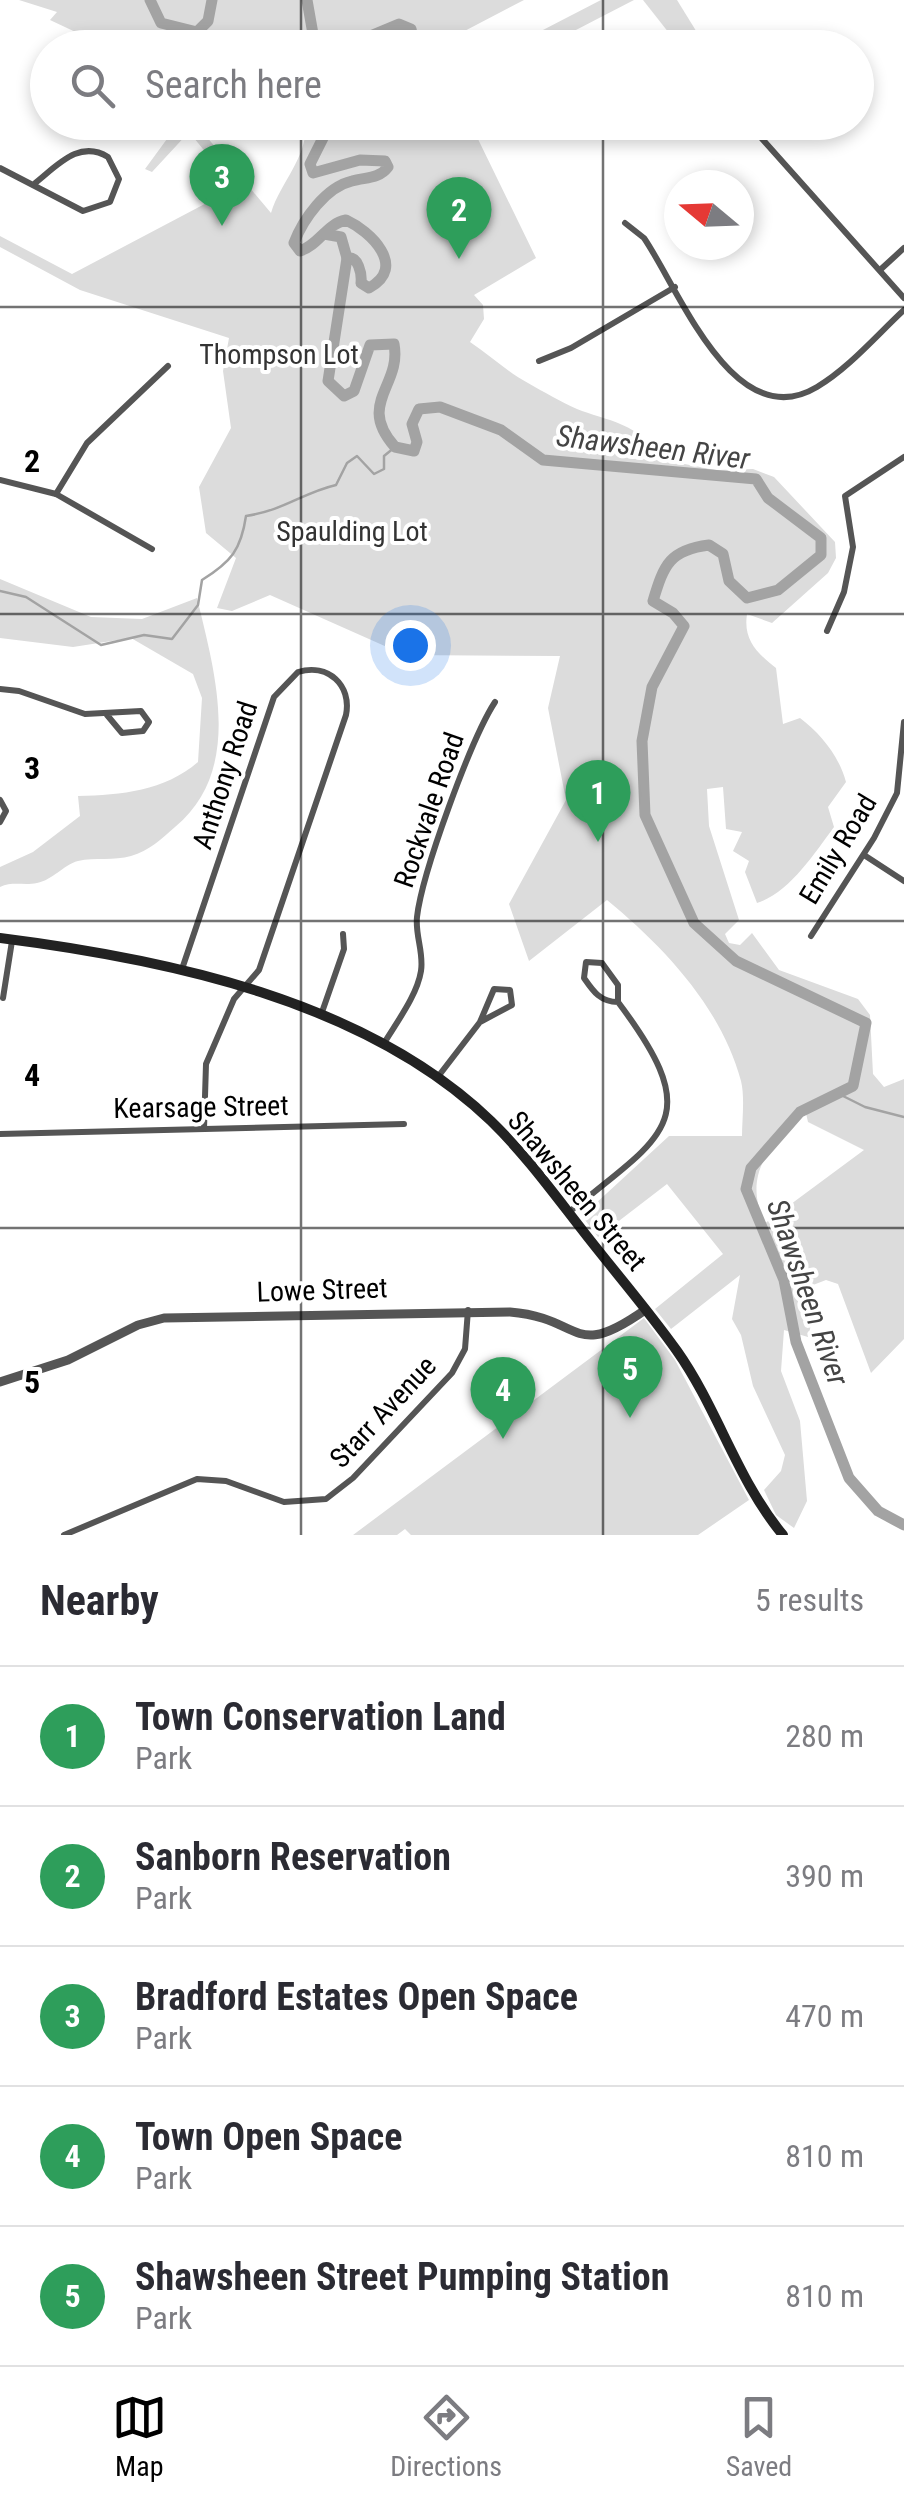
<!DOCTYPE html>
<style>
:root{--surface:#fff;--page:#f7f7f7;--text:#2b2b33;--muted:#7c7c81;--line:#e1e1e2;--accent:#000}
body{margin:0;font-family:"Roboto Condensed",sans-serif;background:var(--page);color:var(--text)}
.compass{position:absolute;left:664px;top:170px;width:90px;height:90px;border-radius:50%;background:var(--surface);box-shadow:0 5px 15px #0003;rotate:289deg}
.you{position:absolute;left:410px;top:645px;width:35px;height:35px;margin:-25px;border:8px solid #fff;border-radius:50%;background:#1a73e8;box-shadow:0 0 0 15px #1a73e833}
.badge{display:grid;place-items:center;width:65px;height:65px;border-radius:50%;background:var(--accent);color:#fff;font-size:32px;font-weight:700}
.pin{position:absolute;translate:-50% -82px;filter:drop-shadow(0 2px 5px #0008)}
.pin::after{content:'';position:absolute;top:52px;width:35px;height:30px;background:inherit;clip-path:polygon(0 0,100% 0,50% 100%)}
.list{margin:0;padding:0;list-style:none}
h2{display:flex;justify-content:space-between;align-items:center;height:130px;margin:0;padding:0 40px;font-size:42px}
h2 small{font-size:32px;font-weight:400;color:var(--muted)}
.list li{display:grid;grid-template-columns:65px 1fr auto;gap:30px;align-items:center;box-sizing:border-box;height:140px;padding:0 40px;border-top:2px solid var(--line)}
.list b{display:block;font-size:38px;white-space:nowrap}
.list p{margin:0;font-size:32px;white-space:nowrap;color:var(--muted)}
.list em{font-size:32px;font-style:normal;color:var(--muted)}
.icon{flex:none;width:55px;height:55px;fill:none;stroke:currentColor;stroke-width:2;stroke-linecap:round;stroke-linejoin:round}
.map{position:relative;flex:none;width:904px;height:1535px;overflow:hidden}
.search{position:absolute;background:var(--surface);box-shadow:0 5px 15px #0003;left:30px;right:30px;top:30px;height:110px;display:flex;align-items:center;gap:25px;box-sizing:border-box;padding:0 35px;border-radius:55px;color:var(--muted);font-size:38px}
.sheet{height:830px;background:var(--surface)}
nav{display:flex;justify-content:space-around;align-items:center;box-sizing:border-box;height:140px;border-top:2px solid var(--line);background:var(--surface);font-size:28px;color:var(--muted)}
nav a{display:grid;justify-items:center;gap:5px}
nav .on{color:var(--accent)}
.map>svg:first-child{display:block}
</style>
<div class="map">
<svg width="904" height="1535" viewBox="0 0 904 1535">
<rect width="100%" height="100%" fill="#fff"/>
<g fill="#dcdcdc" fill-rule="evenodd">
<polygon points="19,0 524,0 434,47 308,47 307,36 297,30 271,41 269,47 97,48 101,44 50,20 57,12"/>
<polygon points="601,0 634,0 543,47 510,47"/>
<polygon points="643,0 677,0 706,47 680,47"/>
<path d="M171 123H195L271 213C281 181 307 159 306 123H486L477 137 536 258 474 295 483 305 484 319 470 342C490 355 507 372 528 383 544 392 561 402 577 409 603 420 647 424 653 458L716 470 753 469 774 477 835 542 836 558 828 573 772 623 747 614C743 640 757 653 776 668L783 724 800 718C821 734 839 756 846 782L828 807 834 827C814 854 789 893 757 903L745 872 749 861 733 851 742 832 726 829 723 787 707 789 709 826 739 920 725 934 729 943 740 945 752 933 779 970 858 999 870 1015 873 1074 884 1087 904 1079V1339L871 1373 838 1284 826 1280 813 1285 815 1309 808 1337 784 1330 781 1371 800 1421 807 1501 794 1528 776 1515 764 1490 781 1471 785 1455 753 1386 741 1335 732 1319 740 1275 671 1329 655 1309 723 1254 667 1184 598 1237 582 1216 669 1136H742C742 1120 745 1097 741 1081 721 1007 664 947 607 900L529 961 509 904 566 800 548 708 560 656 405 655 270 595 232 611 217 608 236 558 206 533 199 487 231 428 223 371 229 338 80 290 0 247V236L72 274 235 188 189 132 152 172 145 169 175 128ZM805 1109 808 1122 864 1150 764 1224C750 1187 756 1168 778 1137 786 1126 792 1115 805 1109Z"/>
<path d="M0 579 91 617 142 619 197 598C215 673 244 770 175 827 161 839 149 851 131 856 114 861 95 857 78 861 63 865 53 880 37 883 24 886 13 881 0 887V867L33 852 80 816 78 796C122 795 164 791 198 762L202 698 193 674 131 638 73 647 0 638Z"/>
<polygon points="644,1318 675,1360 749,1500 698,1535 411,1535 405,1529 397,1535 353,1535"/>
</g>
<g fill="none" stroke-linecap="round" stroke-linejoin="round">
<g stroke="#a3a3a3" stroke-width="2.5">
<path d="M0 591 26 597 101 645 144 635 172 639 198 605 202 580C231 562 241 550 246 516 285 510 302 493 336 485L347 463 357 456 374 474 384 469V456L395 447"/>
<polyline points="841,1095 865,1107 904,1117"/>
</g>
<g stroke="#a3a3a3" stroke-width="11">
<polyline points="150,0 161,23 197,32 208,21 212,0"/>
<polyline points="307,0 313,34 326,47 363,39 399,24 411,29 415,48"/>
<path d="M331 122 310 164 313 173 360 160 385 161 388 167C379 179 366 177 352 181 326 187 303 219 294 243L300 251C319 245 326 224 346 220 370 231 408 267 369 288L361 283C362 274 358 255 347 258L328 381 344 396 354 391 370 345 394 344C402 386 356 403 395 447L414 451 417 442 412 424 419 409 440 407 501 430 543 460 756 479 768 498 821 538V555L778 590 747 598 729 581 723 554 709 545C670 550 664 564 653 601L673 613 684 626 652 687 642 741 645 815 694 923 736 961 866 1023 853 1086 800 1112 751 1168 746 1189 784 1280 796 1342 849 1478 878 1511 904 1525"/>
<polyline points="395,122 409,122"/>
<polyline points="324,234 341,237 347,258"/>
</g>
<g stroke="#555" stroke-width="6">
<polyline points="747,122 904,298"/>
<path d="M0 168 83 211 110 202 119 179 108 157C79 139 57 166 34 184"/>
<path d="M625 223 644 238C679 289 734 437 817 387 849 368 877 335 904 310"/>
<polyline points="880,270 904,248"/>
<polyline points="539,361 571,348 675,287"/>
<polyline points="0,480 56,494 152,549"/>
<polyline points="56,494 87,443 168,366"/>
<polyline points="827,631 844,592 853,547 845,496 904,457"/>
<polyline points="0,689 19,691 85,714 141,711 149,722 143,731 122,733 107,715"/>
<polyline points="0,800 6,811 0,822"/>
<polyline points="864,855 904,881"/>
<polyline points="811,936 874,838 897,793 904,722"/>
<path d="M182 969 274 697 298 672C328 663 352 685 346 715L259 970 234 999 206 1064 204 1129"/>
<polyline points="3,998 12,941"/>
<polyline points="321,1015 344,949 343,934"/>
<path d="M383 1045C396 1023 417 996 421 971 424 953 415 935 417 917 422 873 471 739 495 702"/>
<polyline points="437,1078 480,1022 512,1005 510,990 494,989 480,1022"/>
<polyline points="0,1134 404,1124"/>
<path d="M569 1212C668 1133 706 1119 618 1002V985L602 963 586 962 584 978C593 991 600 1002 618 1002"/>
<polyline points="64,1535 197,1479 226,1481 284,1502 326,1499 353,1478 452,1373 465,1349 468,1310"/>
</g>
<path stroke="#555" stroke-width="9" d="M0 1382 68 1360 138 1325 164 1318 510 1312C584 1318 571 1362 645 1310"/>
<path stroke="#222" stroke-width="10" d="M0 938C166 959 365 1000 491 1121 525 1154 554 1194 583 1231 614 1271 648 1310 677 1351 718 1409 737 1480 783 1535"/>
</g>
<path fill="none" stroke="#000" stroke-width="2.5" stroke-opacity="0.55" d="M301 0V48M603 0V48M301 122V1535M603 122V1535M0 307H904M0 614H904M0 921H904M0 1228H904"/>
<g text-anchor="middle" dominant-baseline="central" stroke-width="8" stroke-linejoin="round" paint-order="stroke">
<g font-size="28" fill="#333" stroke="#fff">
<text x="279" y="354">Thompson Lot</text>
<text x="352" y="531">Spaulding Lot</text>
</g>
<g font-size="28" fill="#000" stroke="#fff">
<text transform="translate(225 775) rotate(-72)">Anthony Road</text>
<text transform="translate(429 810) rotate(-71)">Rockvale Road</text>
<text transform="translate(838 849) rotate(-59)">Emily Road</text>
<text transform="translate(201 1107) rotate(-1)">Kearsage Street</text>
<text transform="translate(577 1191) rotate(50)">Shawsheen Street</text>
<text transform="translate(322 1290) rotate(-2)">Lowe Street</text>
<text transform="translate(383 1412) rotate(-47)">Starr Avenue</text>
</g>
<g font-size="30" font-style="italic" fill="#444" stroke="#fff">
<text transform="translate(653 447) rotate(7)">Shawsheen River</text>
<text transform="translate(808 1292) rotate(71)">Shawsheen River</text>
</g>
</g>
<g font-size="32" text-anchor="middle" font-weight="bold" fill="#000" stroke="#fff" stroke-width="8" stroke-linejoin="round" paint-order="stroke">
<text x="32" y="472">2</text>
<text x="32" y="779">3</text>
<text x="32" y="1086">4</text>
<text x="32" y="1393">5</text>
</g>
</svg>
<svg class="compass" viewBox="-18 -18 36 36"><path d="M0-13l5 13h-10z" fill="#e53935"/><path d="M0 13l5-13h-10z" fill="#7c7c81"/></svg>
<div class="you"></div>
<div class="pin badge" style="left:598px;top:842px;background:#2e9e5b">1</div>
<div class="pin badge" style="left:459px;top:259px;background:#2e9e5b">2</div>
<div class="pin badge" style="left:222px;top:226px;background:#2e9e5b">3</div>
<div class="pin badge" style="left:503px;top:1439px;background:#2e9e5b">4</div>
<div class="pin badge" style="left:630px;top:1418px;background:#2e9e5b">5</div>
<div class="search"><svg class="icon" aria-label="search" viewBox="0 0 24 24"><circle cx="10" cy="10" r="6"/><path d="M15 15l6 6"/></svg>Search here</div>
</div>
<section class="sheet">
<h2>Nearby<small>5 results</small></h2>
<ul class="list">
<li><span class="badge" style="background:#2e9e5b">1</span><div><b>Town Conservation Land</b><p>Park</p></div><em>280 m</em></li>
<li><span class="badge" style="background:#2e9e5b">2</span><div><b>Sanborn Reservation</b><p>Park</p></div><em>390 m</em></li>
<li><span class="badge" style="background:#2e9e5b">3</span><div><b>Bradford Estates Open Space</b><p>Park</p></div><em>470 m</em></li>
<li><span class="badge" style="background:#2e9e5b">4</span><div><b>Town Open Space</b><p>Park</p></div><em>810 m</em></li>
<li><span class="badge" style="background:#2e9e5b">5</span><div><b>Shawsheen Street Pumping Station</b><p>Park</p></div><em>810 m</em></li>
</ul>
</section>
<nav>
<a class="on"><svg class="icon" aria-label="map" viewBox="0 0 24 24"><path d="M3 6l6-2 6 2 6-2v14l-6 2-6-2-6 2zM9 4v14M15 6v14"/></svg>Map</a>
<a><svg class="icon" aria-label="directions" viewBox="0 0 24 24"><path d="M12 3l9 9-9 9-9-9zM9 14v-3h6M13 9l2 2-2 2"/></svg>Directions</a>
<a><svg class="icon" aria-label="saved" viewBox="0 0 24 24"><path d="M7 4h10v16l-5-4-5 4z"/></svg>Saved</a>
</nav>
